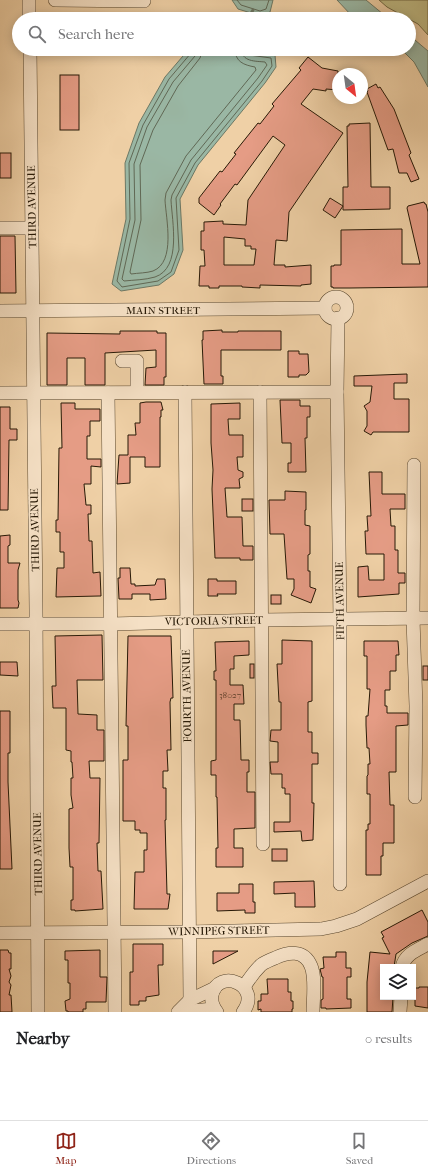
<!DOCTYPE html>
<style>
:root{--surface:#fff;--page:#f2f2f2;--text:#202124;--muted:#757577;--line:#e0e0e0;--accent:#8f2418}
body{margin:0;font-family:"IM FELL French Canon",serif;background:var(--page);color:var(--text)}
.controls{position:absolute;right:12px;bottom:12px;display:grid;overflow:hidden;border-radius:0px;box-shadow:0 2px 10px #0003}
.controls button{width:36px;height:36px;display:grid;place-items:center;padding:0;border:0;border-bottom:1px solid var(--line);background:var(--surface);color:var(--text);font:20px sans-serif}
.compass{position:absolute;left:332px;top:68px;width:36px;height:36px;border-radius:50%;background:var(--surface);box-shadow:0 2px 10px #0003;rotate:151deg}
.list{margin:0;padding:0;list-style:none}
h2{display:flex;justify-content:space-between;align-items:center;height:52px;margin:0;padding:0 16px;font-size:17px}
h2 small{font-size:13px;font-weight:400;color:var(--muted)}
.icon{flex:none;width:22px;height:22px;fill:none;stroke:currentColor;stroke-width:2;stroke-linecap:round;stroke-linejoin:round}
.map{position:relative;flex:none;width:428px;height:1012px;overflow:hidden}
.search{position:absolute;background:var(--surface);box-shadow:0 2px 10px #0003;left:12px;right:12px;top:12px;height:44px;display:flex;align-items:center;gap:10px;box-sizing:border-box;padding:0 14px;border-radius:22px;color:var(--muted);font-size:15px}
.sheet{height:108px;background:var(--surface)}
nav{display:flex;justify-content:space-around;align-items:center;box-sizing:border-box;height:56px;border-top:1px solid var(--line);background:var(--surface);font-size:11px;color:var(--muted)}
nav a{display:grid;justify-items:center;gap:2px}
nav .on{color:var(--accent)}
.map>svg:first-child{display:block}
</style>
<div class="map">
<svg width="428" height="1012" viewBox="0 0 428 1012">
<rect width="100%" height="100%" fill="#efd0a6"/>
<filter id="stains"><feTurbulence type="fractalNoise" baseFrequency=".005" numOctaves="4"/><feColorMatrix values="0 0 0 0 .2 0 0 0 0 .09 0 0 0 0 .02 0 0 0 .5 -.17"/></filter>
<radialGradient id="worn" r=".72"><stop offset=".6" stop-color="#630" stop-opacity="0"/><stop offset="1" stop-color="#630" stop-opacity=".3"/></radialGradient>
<polygon fill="#beb983" stroke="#726944" points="379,0 428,0 428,35 418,24 387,7"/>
<g fill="#9ab7a4" stroke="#6c7865">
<polygon points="232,0 273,0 270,12 261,16 238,9"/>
<polygon points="337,0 366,0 389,19 357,19 352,16"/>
<polygon points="409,35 428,51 428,87 414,62 401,49 409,49"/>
<polygon points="189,49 238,49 275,55 276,67 265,83 198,165 180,199 183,250 174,274 159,285 121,291 112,284 126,219 125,163 139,123 165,77"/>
</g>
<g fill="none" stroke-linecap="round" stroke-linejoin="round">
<g stroke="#606855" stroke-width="1">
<polyline points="237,0 241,5 260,11 266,9 269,0"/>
<polyline points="192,49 191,53 169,79 143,125 129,163 130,219 117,281 122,287 158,281 171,272 179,250 176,198 195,163 262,81 272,66 271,58 249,55 246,52 246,49"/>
<path d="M197 49 195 56 173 82 147 127 134 164 135 220 122 279 124 281C133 280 145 280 155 277 182 268 172 221 171 200L172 195 191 160 258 78 267 65 265 62C255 61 242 62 241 49"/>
<path d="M203 49 200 58 178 86 153 130 140 165 141 220 130 272 131 274C138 273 147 273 153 271 176 262 166 219 165 200L166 193 186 156 256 70 255 67C244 65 235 62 235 49"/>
</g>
<polyline stroke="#6c7865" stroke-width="3" points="249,17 253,10"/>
</g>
<g fill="#e59c85" stroke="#271906" fill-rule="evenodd">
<path d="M308 57 322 68 338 71V90L326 89V91L313 89 301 104 343 133 289 212 287 241 276 240 274 265H285V267L311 265V284L301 285V286L260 285V288L242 287V286H219V288H209V286H199L200 266H205L204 250H201V231H204V222L223 221V224L246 225 248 200 285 145 273 136 237 185 235 184 220 204 221 205 214 215 199 203V198L220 171 222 172 236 154 234 153 258 123 260 124 274 106 272 104 301 70 299 68ZM224 237 245 239V246H251V249H256L254 265H224Z"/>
<rect x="60" y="75" width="19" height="55"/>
<polygon points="376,84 378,88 380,87 394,109 411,153 409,155 419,179 411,182 407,173 399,173 393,149 388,150 367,92 368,91 367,89"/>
<polygon points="370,123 371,187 390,187 390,209 343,210 343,187 348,187 347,126 349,126 349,124"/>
<rect x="0" y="153" width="11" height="25"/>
<polygon points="330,198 343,206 335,218 323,210"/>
<polygon points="424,202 425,204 426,204 428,212 428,287 350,288 333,288 333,287 331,287 331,266 334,266 334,265 341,265 341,230 402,229 402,264 420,264 407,208 408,206"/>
<polygon points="0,236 15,236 16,293 0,293"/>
<polygon points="222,330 222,332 238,332 238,331 281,331 281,350 221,350 221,376 223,376 223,384 204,384 202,340 203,340 203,331"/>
<polygon points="120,331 157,331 157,333 166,333 166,377 164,377 164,385 145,385 146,368 156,367 156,350 105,353 105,385 85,385 85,358 67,358 67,385 47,385 47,333 120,334"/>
<polygon points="288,351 299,351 299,354 308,354 309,372 306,375 299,375 299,377 288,377"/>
<polygon points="407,374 407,383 394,383 394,399 409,399 409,432 373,432 371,435 364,431 367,426 367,411 364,406 370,402 372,386 354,386 354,376"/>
<polygon points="280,400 300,400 300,406 310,406 310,417 307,417 307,438 305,438 306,472 288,472 288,463 291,463 291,443 282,443"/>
<polygon points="146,402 161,402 163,410 161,410 161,417 160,417 160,467 145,467 145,457 130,457 130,483 117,484 119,455 128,455 128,435 136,435 135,423 140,423 140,403"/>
<polygon points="61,403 75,403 75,409 100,409 100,421 90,421 90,436 87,436 87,459 101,459 101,467 91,466 91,484 84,484 86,505 91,505 91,514 88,514 89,541 92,541 93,573 100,572 101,596 99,596 56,597 57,568 64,568 64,552 60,552 60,532 56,532 56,520 58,520 59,448 62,448"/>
<polygon points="240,403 240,419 228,419 229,435 243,435 243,457 237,457 238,470 243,472 243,477 239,479 240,488 225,488 227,517 242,517 243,546 253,546 253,560 240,560 240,558 215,558 212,489 213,470 211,443 211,404"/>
<polygon points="0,407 10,407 10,429 17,429 17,440 9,440 8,510 0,510"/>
<polygon points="369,472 382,472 382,494 405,494 405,509 390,509 391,526 395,526 395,550 398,550 398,573 405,573 405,583 399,583 399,594 358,597 358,567 368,566 369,580 384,580 384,554 366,554 365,531 368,531 367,516 371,516"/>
<polygon points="285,491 306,492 306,510 305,510 305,525 310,526 310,554 308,555 308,571 310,571 310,587 316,589 311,603 291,595 294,589 294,579 287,579 284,534 270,534 269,500 285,500"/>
<rect x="242" y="499" width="11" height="12"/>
<polygon points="10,535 10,545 8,546 8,563 20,563 18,570 18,600 19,603 18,608 0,608 0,536"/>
<polygon points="120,568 130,568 131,584 135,584 135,586 155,585 157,579 165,579 166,599 150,600 150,594 132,594 132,599 119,599 118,578 120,578"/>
<polygon points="208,579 217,579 217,581 236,581 236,594 217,594 218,596 208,596"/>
<rect x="271" y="595" width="10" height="9"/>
<polygon points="102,635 103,680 77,680 78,714 97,715 97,730 104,730 104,761 89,761 90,778 100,778 99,843 97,843 98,871 101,871 103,909 75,911 75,910 71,910 71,900 73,900 73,867 70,867 69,848 69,809 73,808 71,795 71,778 73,778 72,762 71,762 71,751 66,750 66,708 53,708 52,686 56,686 55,636"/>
<polygon points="128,636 171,636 173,698 171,698 170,702 171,750 167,750 168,771 163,771 163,788 166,788 166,820 165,820 167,894 170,894 168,909 134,909 135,872 144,872 144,850 147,850 147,833 140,833 140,830 135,830 135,821 123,821 123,760 128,760 128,726 126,726"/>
<polygon points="282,640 312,641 312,701 308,702 308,732 312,732 312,753 318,753 318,764 312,764 312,803 314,803 313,840 302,841 301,831 274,832 274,822 290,822 290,794 285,794 285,788 282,788 282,774 271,774 270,762 278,762 278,742 270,741 271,730 281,730 281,702 279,702 277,664 282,664"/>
<polygon points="249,641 249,655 234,656 234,669 230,669 230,685 243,685 244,704 234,704 234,720 240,720 241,760 249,760 249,772 247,772 247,792 255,792 255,828 234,829 234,848 243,848 243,867 216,867 216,848 218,848 217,797 216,797 216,775 211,775 211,761 216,760 216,680 214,680 214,671 216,671 215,642"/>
<polygon points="364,641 398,641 399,655 396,655 396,671 390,671 390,690 385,690 385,706 387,706 387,713 408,713 408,725 396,726 396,772 389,772 390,805 394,805 394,843 383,843 383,856 381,856 381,875 366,875 366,830 368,830 368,824 370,824 370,794 367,794 367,776 368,775 368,764 370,764 369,748 367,748 366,725 366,716 368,716 370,689 367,689 367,656 364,656"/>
<polygon points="0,662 17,662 18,676 0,675"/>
<rect x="250" y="664" width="4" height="14"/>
<rect x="423" y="666" width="5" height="14"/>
<polygon points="0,711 10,711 10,753 8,753 8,782 12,869 0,869"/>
<rect x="272" y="849" width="15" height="12"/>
<polygon points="314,881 315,907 295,907 295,893 274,894 274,882"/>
<polygon points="239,884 253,884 253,902 255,902 255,913 245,913 245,910 217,911 217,893 239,893"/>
<polygon points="422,910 428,922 428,936 412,943 396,954 394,967 383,967 383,997 393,997 392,1012 367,1012 367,982 370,952 390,954 382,938 384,937 381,932"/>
<polygon points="133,944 163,944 163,965 158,965 159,995 146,997 146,1001 139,1001 139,1005 130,1005 130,972 133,972"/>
<polygon points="0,950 8,950 9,953 11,953 11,969 9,969 11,976 9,982 11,985 9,995 11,995 12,1012 0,1012"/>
<polygon points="100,950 100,977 107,977 106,1002 86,1002 86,1009 83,1009 83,1012 68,1012 68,1011 66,1011 65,1001 70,999 70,983 68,983 68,960 65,960 65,951"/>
<polygon points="213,951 238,951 213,964"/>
<polygon points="336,952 346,952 346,968 351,968 351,977 347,977 347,999 351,999 351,1008 326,1009 326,1008 321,1008 321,1000 323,999 323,977 322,977 320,969 324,968 323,957 336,957"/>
<polygon points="267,979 288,979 288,992 291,992 291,1001 293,1001 293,1009 292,1009 292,1012 261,1012 261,1009 258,1010 258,1001 261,1001 261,994 268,994"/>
<polygon points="419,987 428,987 428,1008 415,1006 415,988 419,988"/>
</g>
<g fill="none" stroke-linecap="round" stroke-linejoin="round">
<defs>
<g id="minor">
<polyline points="29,0 29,19"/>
<polyline points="55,0 144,1"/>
<polyline points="30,49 36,610 38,1012"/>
<polyline points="0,228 32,228"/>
<circle cx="336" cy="308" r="11"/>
<polyline points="0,311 325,308"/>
<polyline points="338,318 337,392 340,620 340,884"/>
<polyline points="122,361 137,361 137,392"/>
<polyline points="185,392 190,1000"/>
<polyline points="260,392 263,844"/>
<polyline points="0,393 337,392"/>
<polyline points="108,393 115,1012"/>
<polyline points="414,465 413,619 416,706 415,797"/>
<polyline points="0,624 111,624 261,620 428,618"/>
<polyline points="0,933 190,932 321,929 336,926 357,919 428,881"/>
<path d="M402 967C405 954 417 950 428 944"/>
<path d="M244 987C249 979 254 972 261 965 265 962 270 960 275 958 288 952 304 949 311 966 316 978 313 999 313 1012"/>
<polyline points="178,1012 190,1000 215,988"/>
<polyline points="180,1012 214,1009"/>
<path d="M217 1012C213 1007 211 1001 212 995 218 967 263 985 243 1012"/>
<polyline points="400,1012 401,997"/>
</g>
</defs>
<use href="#minor" stroke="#59472e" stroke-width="14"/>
<use href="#minor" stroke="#f5e0c5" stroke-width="13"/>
</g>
<g text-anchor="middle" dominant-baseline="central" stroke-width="3" stroke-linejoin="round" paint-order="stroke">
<g font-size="9" fill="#563a26">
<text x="230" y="695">38027</text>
</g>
<g font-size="11" fill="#271906" stroke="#f5e0c5">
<text transform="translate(32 207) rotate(-91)">THIRD AVENUE</text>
<text x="163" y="310">MAIN STREET</text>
<text transform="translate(35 530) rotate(-91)">THIRD AVENUE</text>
<text transform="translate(340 601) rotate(-91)">FIFTH AVENUE</text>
<text transform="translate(214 621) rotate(-1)">VICTORIA STREET</text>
<text transform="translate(187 696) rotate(-91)">FOURTH AVENUE</text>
<text transform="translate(38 854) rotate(-91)">THIRD AVENUE</text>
<text transform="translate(219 931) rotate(-1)">WINNIPEG STREET</text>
</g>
</g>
<rect width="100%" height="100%" filter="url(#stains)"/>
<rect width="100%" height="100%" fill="url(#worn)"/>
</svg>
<div class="controls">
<button><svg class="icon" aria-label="layers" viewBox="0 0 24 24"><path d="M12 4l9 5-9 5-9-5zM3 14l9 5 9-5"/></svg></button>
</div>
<svg class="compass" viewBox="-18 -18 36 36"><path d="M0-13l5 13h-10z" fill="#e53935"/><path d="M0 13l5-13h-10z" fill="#757577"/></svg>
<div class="search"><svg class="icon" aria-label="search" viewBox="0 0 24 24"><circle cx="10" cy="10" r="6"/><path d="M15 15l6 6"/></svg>Search here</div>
</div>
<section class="sheet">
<h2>Nearby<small>0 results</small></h2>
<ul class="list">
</ul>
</section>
<nav>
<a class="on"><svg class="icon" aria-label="map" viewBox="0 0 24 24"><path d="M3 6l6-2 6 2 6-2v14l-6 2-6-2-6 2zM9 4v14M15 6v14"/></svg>Map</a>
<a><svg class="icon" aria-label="directions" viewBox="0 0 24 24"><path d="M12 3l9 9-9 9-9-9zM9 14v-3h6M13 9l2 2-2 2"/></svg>Directions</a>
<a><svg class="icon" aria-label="saved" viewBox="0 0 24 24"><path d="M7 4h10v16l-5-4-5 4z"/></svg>Saved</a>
</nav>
